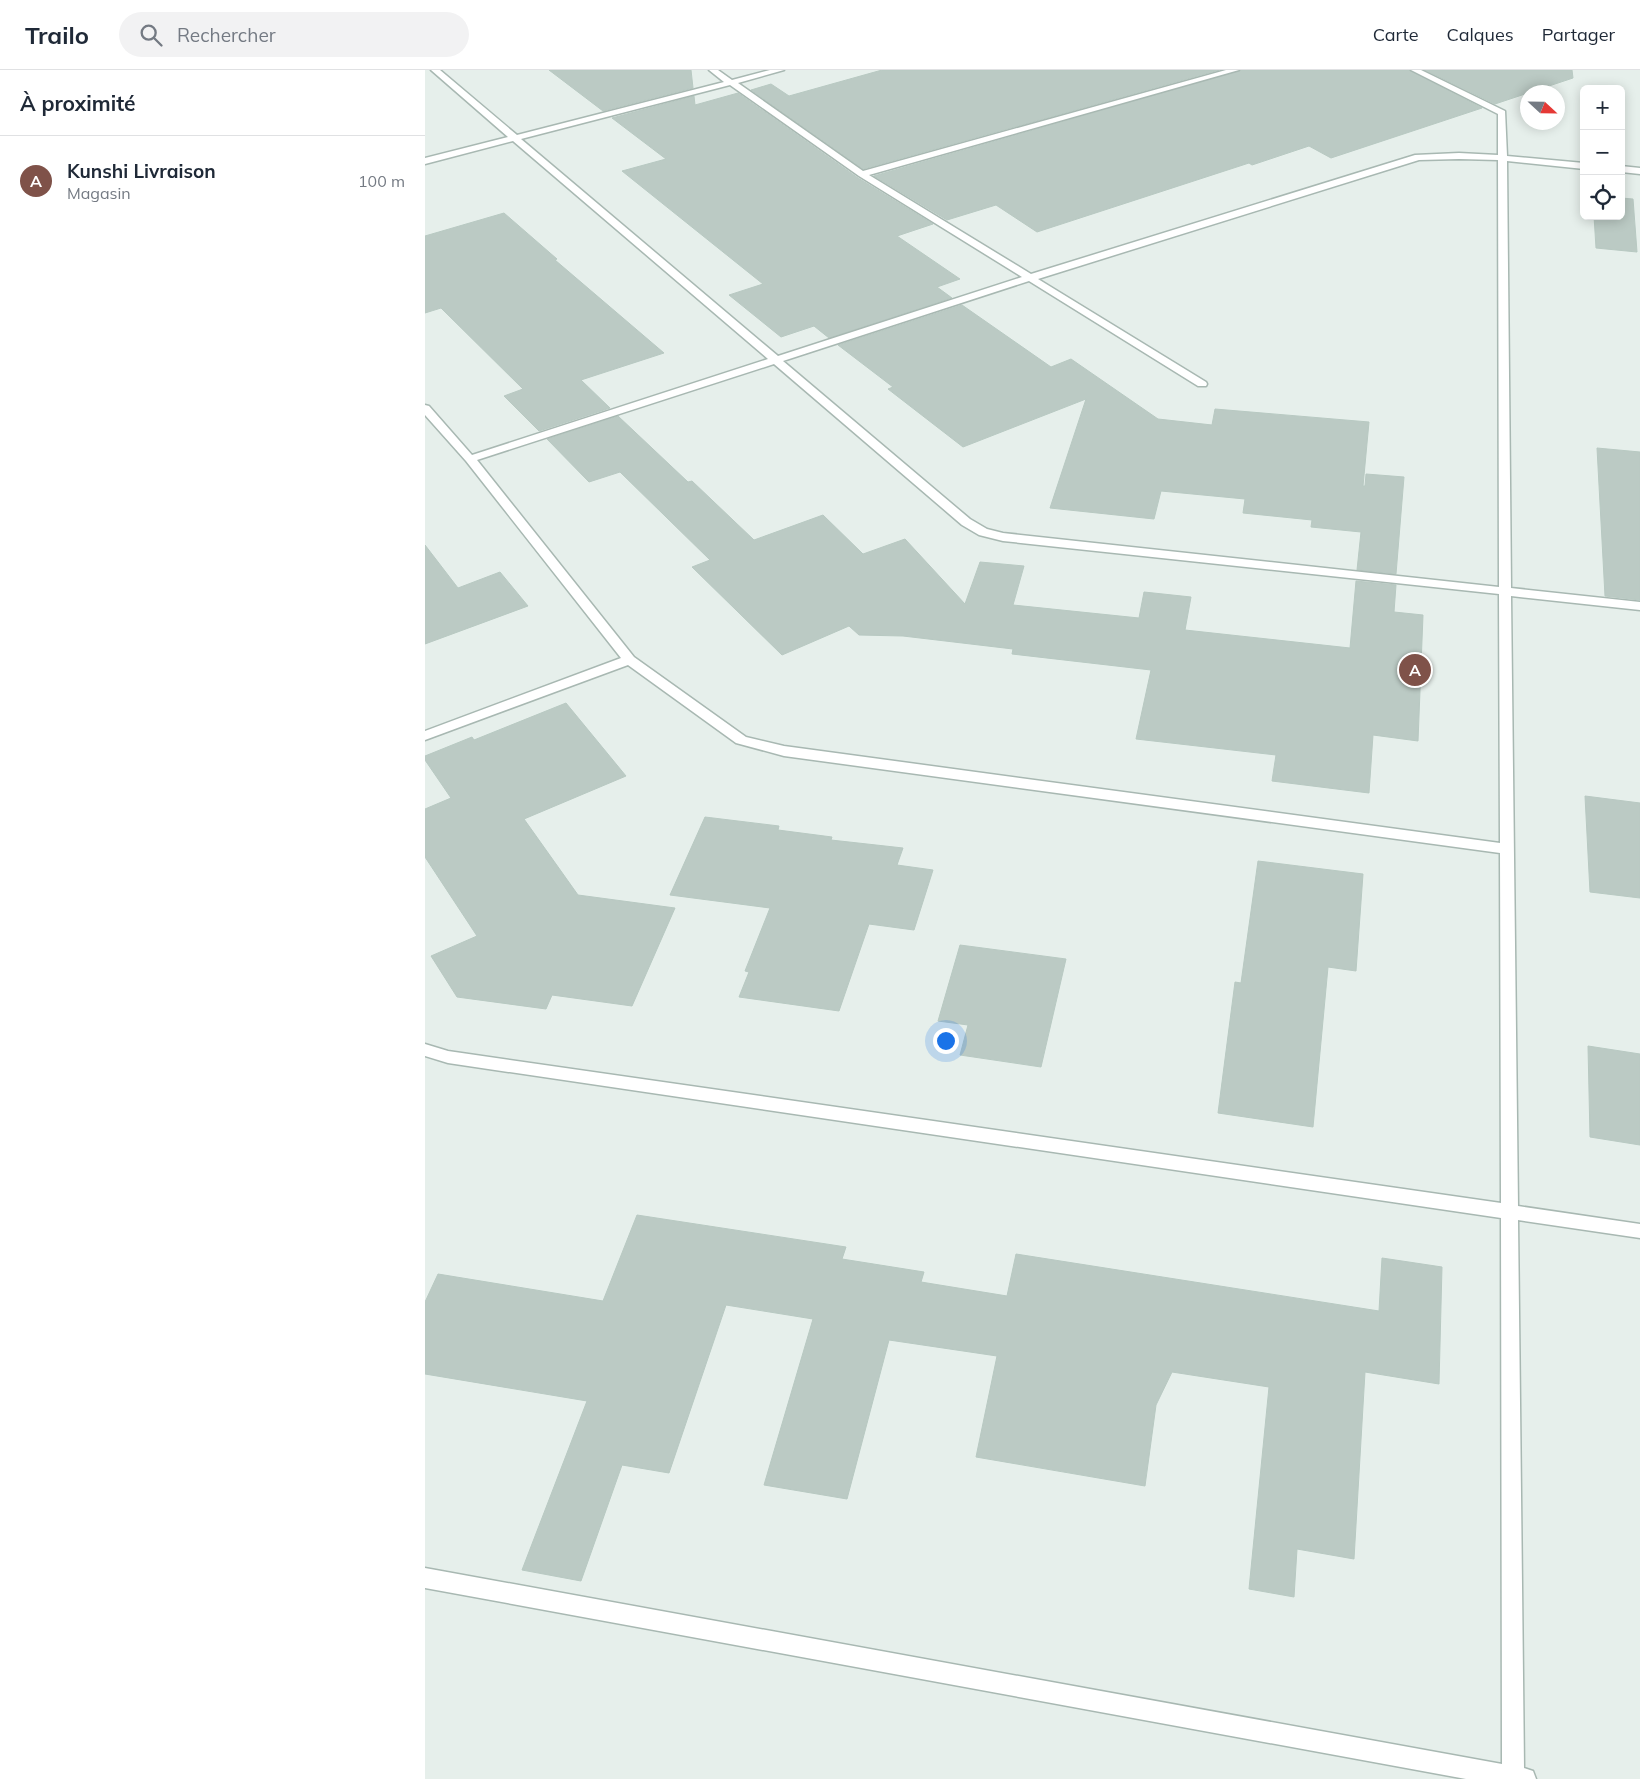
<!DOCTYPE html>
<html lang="fr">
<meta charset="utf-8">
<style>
:root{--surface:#fff;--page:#f2f2f3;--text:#1f2937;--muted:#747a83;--line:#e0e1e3;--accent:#7f5249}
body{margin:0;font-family:Mulish,sans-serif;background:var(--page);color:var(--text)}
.controls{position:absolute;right:15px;top:15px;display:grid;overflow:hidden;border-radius:8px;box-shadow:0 2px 12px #0003}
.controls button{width:45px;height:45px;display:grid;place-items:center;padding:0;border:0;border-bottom:1px solid var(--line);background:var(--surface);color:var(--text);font:25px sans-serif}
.compass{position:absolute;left:1095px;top:15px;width:45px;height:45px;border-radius:50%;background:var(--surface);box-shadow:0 2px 12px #0003;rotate:112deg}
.you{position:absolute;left:520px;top:970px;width:18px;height:18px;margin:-12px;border:4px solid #fff;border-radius:50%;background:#1a73e8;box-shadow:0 0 0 8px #1a73e833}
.badge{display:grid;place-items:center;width:32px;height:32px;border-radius:50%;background:var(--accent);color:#fff;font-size:16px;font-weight:700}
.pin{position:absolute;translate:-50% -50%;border:2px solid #fff;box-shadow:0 1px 5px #0006}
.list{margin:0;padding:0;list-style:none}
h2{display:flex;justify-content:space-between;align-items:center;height:65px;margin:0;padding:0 20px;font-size:21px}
h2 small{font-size:16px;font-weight:400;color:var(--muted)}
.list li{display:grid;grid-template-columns:32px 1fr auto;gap:15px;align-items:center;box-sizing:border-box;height:90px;padding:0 20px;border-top:1px solid var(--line)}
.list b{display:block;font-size:19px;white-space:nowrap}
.list p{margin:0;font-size:16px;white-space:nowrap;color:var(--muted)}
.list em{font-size:16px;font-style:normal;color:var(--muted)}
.icon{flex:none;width:28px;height:28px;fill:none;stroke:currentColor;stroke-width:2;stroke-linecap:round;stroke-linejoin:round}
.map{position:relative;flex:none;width:1215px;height:1709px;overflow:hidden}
header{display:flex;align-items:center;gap:30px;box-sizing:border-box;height:70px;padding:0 25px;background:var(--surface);border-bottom:1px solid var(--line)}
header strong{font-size:24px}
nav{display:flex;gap:28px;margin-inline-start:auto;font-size:18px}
.search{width:350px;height:45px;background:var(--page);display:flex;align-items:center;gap:12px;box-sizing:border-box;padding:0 18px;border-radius:28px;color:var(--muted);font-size:19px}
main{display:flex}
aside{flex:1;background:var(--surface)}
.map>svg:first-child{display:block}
</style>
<header>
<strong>Trailo</strong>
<div class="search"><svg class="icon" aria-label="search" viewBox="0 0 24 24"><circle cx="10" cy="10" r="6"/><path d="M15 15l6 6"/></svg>Rechercher</div>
<nav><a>Carte</a><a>Calques</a><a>Partager</a></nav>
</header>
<main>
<aside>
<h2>À proximité<small></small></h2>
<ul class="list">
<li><span class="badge">A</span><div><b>Kunshi Livraison</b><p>Magasin</p></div><em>100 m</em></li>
</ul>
</aside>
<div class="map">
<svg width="1215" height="1709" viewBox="0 0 1215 1709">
<rect width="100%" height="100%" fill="#e6efeb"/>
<g fill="#bbcac4" stroke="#b8c9c2">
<polygon points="124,0 266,0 268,18 178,41"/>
<polygon points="457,0 794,0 438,99 326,20 346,14 364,26"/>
<polygon points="816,0 984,0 1057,38 906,88 884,76 827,95 824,93 612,162 571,135 522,150 449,106"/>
<polygon points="1000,0 1147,0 1148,8 1070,34"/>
<polygon points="313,23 433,108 508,154 472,166 535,209 512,217 527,228 404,268 389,256 356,267 304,225 338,214 197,101 241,89 187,48 269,26 270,35"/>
<polygon points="1196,128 1208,129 1212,182 1171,178 1169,146 1196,146"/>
<polygon points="79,143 132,189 130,190 239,283 156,310 185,338 114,361 79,326 98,319 16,238 0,243 0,166"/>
<polygon points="537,235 626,297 646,289 733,349 787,355 790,339 944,352 938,416 940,416 941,404 979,407 971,504 932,500 936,462 886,457 887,450 818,443 820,429 736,421 729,449 625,438 661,329 538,377 463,319 468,317 413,275"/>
<polygon points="193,346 263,412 267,411 329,470 398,445 438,484 480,469 540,534 555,492 599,496 588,535 714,548 719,522 766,527 760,560 925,578 931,511 971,515 969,542 998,545 993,671 948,665 944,723 847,711 851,685 711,669 726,600 587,584 588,579 478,566 434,565 424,556 357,585 267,497 285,490 195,402 164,412 122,369"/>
<polygon points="1172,378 1215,382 1215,530 1180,526"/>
<polygon points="0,475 33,518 75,502 103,536 0,574"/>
<polygon points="141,633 201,706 99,749 153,825 250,838 207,936 127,925 121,939 32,927 6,886 52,866 0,787 0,739 26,728 0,690 0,686 47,667 49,670"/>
<polygon points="1160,726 1215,733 1215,828 1165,822"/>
<polygon points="280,747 354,756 353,760 407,767 406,770 478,778 472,795 508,800 489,860 444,854 414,941 314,927 324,902 320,901 345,838 245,825"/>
<polygon points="833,791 938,804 931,901 903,897 888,1057 793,1043 810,912 816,913"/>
<polygon points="535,875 641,889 616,997 535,985 543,955 513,951"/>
<polygon points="1163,976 1215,984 1215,1075 1165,1067"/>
<polygon points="212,1145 421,1177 417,1189 499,1202 496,1212 582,1226 591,1184 954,1241 957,1188 1017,1197 1014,1314 940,1302 929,1489 872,1479 869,1527 824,1519 844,1317 747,1302 731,1335 720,1416 551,1387 572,1286 464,1270 422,1429 339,1415 388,1249 301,1235 244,1403 197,1395 156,1511 97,1500 162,1331 0,1304 0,1232 13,1204 178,1231"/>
</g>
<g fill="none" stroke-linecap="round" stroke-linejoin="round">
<defs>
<g id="street">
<path d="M6 0H15L92 65 299 12 284 0H293L307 10 345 0H359L313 13 438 101 801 0H814L444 105 606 204 990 85 1034 83 1073 85V44L986 0H996L1080 41 1082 86 1159 93V99L1082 91 1086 518 1215 532V540L1086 526 1093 1136 1215 1154V1168L1093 1150 1099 1698 1108 1701 1111 1709H1041L0 1518V1498L1077 1694 1076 1148 23 993 0 986V974L23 981 1076 1133 1075 783 359 686 311 673 203 595 0 670V661L196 588 41 391 0 345V335L4 336 47 385 343 289 88 71 0 94V88L83 67ZM305 15 434 106 597 207 353 286 96 69ZM1034 89 1073 90 1074 517 578 463 562 459 545 449 358 291 604 211 773 316H781L782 314 781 312 613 209 994 90ZM349 294 537 455 554 465 578 471 1074 524 1075 773 359 676 321 667 209 587 52 390Z"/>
<polygon points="1196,96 1215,98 1215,104 1196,102"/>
</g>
</defs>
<use href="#street" stroke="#a8b8b2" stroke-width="3"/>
<use href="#street" fill="#fff" fill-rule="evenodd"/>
</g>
</svg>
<div class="controls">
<button>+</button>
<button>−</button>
<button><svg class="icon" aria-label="locate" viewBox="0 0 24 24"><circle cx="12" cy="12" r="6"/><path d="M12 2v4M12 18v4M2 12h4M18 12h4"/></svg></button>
</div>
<svg class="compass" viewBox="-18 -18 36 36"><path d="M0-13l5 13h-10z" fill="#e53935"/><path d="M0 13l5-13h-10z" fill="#747a83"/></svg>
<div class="you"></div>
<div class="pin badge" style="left:990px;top:600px">A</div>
</div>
</main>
